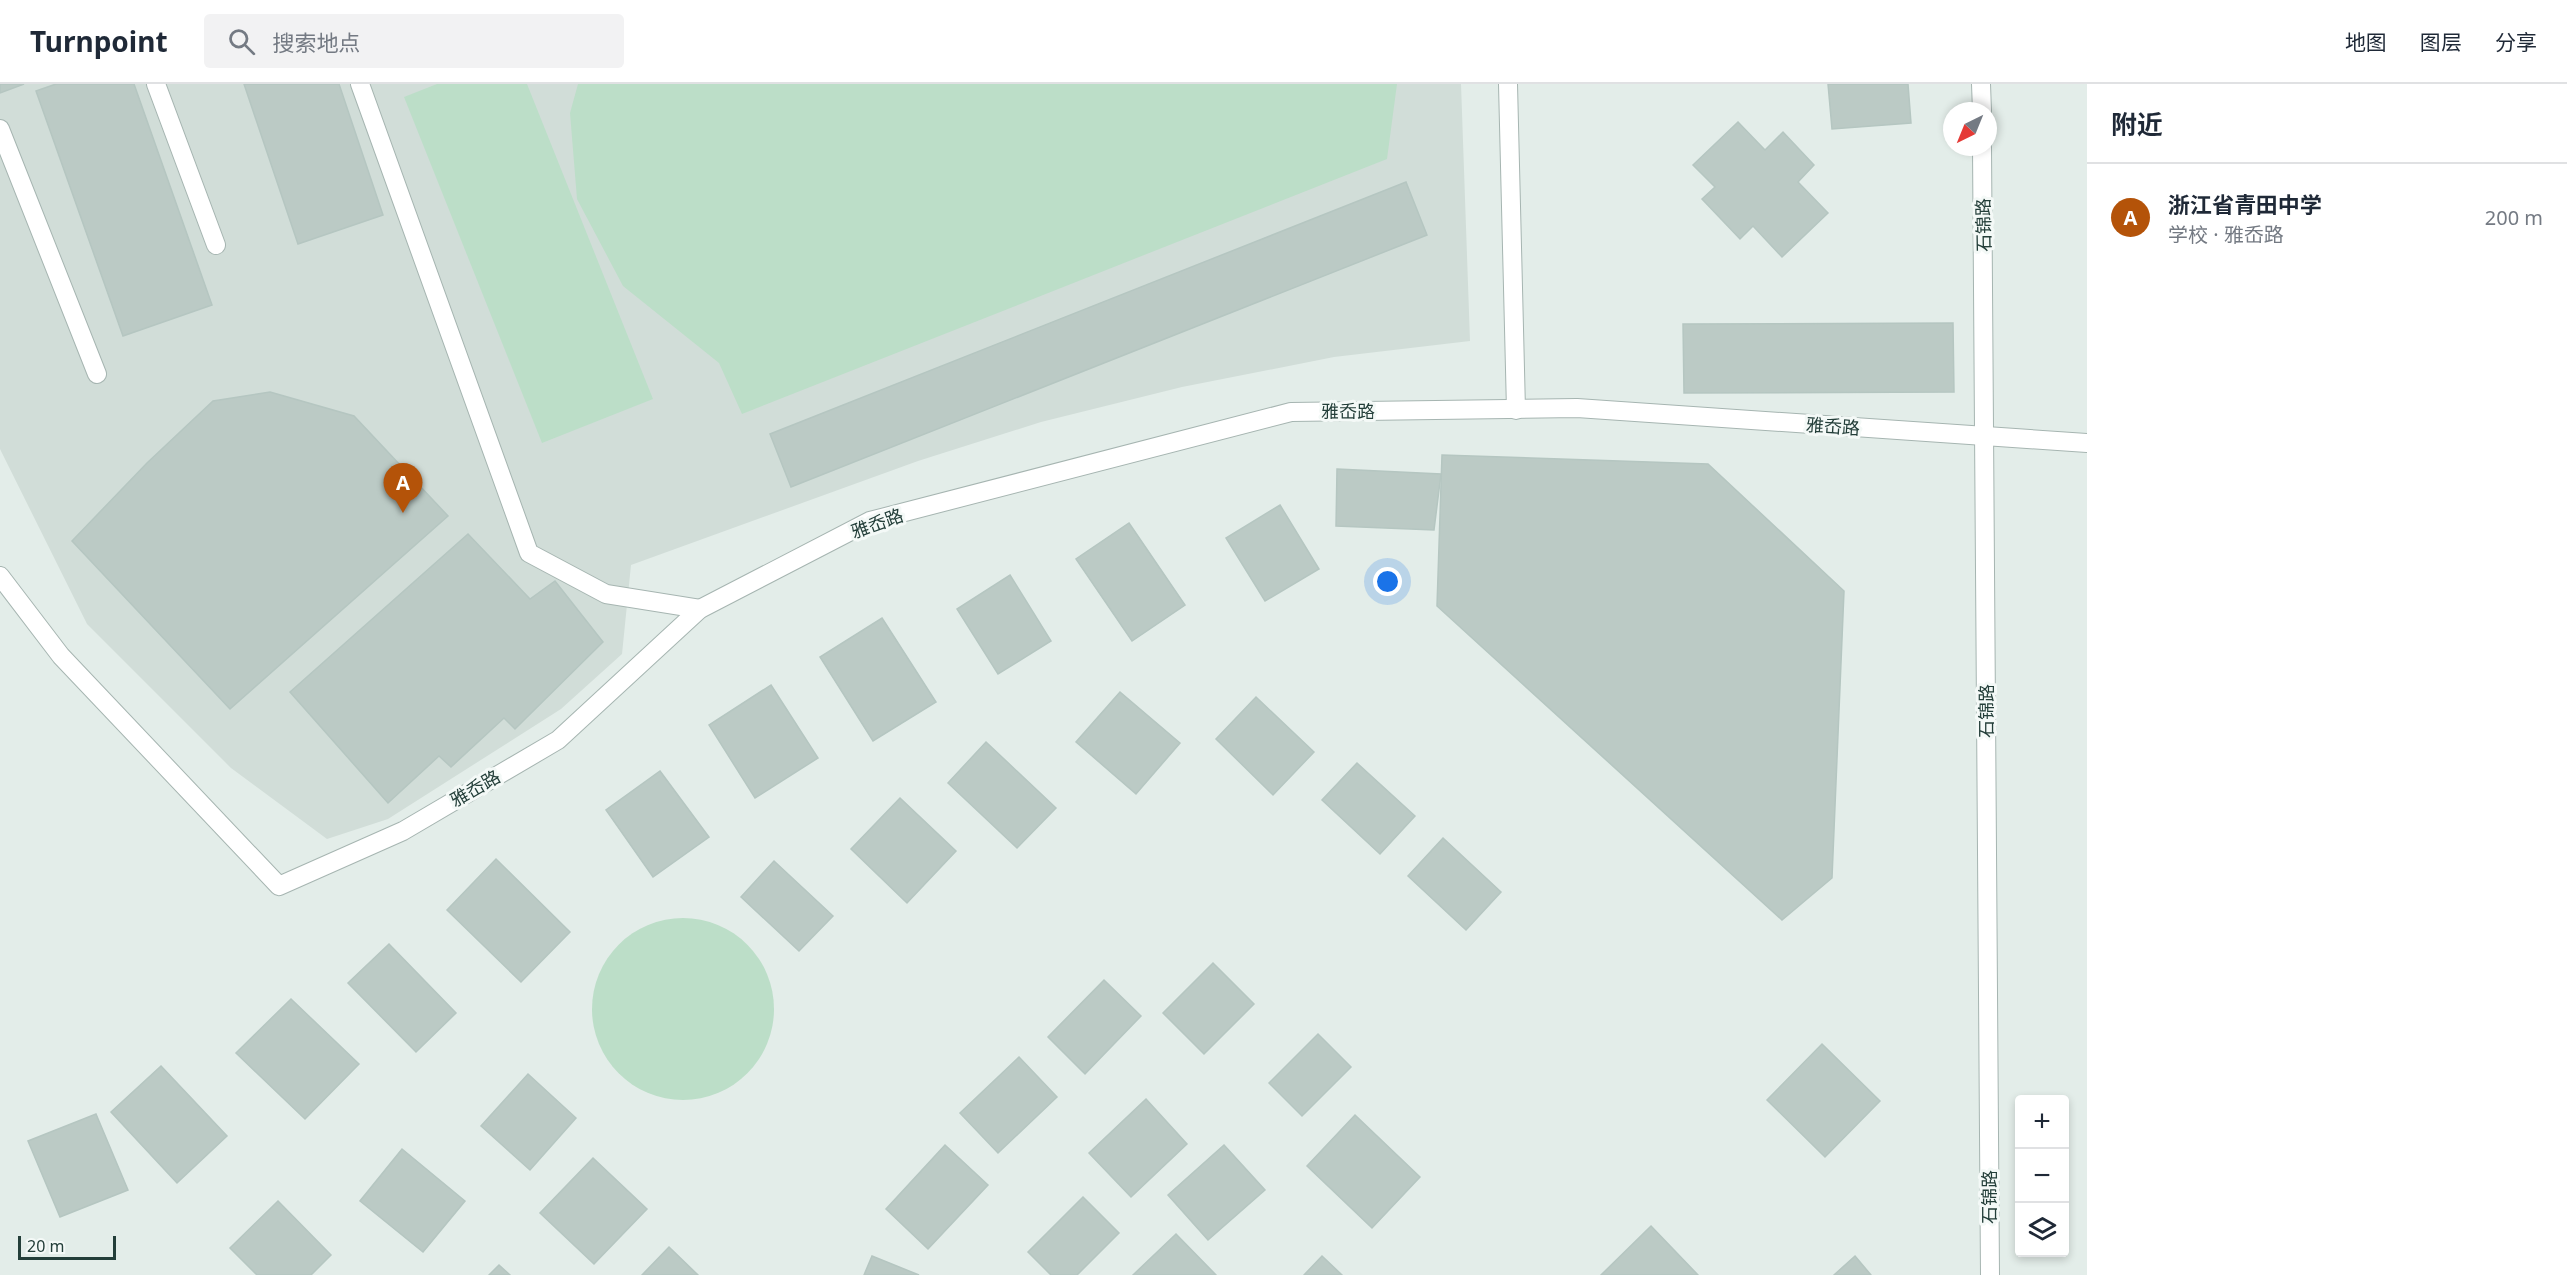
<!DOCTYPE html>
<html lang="zh">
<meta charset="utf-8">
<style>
:root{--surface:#fff;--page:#f2f2f3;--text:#1f2937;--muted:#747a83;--line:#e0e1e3;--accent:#b45309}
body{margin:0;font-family:"Noto Sans","Noto Sans SC",sans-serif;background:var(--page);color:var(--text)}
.controls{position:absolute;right:18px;bottom:18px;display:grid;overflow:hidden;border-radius:6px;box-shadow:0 3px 9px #0003}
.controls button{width:54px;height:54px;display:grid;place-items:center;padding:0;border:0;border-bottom:2px solid var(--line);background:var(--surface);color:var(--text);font:30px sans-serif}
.compass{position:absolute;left:1943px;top:18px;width:54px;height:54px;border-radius:50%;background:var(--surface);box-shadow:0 3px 9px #0003;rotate:223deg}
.scale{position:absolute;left:18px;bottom:15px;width:98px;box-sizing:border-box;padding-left:6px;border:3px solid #233e39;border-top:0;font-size:16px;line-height:21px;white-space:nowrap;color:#233e39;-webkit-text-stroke:4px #f4f9f7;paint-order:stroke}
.you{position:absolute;left:1388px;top:498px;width:21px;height:21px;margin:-15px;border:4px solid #fff;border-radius:50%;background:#1a73e8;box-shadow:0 0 0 9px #1a73e833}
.badge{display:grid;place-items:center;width:39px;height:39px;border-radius:50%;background:var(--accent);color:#fff;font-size:20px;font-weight:700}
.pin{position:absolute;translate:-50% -50px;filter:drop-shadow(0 2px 3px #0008)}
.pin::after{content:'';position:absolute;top:32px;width:21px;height:18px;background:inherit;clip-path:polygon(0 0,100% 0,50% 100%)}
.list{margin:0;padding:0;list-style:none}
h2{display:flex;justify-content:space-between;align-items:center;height:78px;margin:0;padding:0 24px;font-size:26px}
h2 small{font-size:20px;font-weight:400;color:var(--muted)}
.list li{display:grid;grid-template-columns:39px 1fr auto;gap:18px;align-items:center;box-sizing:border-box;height:108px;padding:0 24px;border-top:2px solid var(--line)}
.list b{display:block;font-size:22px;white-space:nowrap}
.list p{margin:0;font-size:20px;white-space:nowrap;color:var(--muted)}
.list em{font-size:20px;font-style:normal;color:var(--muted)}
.icon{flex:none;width:33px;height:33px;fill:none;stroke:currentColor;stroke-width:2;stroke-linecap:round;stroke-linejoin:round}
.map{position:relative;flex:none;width:2087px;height:1191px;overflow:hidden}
header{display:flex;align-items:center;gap:36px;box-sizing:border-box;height:84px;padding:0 30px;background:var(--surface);border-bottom:2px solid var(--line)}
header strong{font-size:28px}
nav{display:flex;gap:33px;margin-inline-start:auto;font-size:21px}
.search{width:420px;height:54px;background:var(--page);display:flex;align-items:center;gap:15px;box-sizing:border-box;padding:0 21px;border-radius:6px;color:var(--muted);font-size:22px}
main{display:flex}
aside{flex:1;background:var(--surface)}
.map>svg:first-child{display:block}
</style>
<header>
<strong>Turnpoint</strong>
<div class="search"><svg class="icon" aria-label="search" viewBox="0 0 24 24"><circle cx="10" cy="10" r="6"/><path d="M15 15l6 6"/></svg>搜索地点</div>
<nav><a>地图</a><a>图层</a><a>分享</a></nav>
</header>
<main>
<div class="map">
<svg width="2087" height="1191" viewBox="0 0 2087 1191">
<rect width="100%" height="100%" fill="#e3ede9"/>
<polygon fill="#d1ddd8" points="0,0 1461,0 1470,257 1334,273 1182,303 1041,338 918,377 631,481 622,570 561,625 388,735 327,755 231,684 87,540 0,365"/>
<g fill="#bcdec8">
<polygon points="437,0 527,0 653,315 542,359 404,13"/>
<polygon points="578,0 1397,0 1387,75 742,330 719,279 623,202 577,115 570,29"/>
<circle cx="683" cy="925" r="91"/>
</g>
<g fill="#bbcac5" stroke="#b5c6c1" stroke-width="1.5">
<polygon points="0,0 24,0 0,9"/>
<polygon points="56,0 134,0 212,221 123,252 36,7"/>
<polygon points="244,0 339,0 383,131 298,160"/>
<polygon points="1828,0 1908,0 1911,39 1832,45"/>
<polygon points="1738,38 1765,66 1783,48 1814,81 1798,98 1828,129 1782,173 1753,142 1740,155 1702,115 1715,103 1693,81"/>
<polygon points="1406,98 1427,151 791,403 770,350"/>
<polygon points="1953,239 1954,308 1684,309 1683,240"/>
<polygon points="270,308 354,332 448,432 230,625 72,457 147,379 213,317"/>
<polygon points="1442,371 1708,380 1844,507 1832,794 1782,836 1437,522"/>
<polygon points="1337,385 1441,390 1434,446 1336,442"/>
<polygon points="1280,421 1319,485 1265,517 1226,454"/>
<polygon points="1129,439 1185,521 1132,557 1076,475"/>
<polygon points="468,450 530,515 555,497 603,558 515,645 504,634 451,683 439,672 388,719 290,608"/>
<polygon points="1010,491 1051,557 998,590 957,525"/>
<polygon points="882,534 936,618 873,657 820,573"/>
<polygon points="771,601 818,674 755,714 709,641"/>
<polygon points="1120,608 1180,659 1136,710 1076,658"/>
<polygon points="1256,613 1314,668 1273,711 1216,655"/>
<polygon points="986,658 1056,724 1017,764 948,699"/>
<polygon points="1357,679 1415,732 1380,770 1322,716"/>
<polygon points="660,687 709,753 653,793 606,726"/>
<polygon points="900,714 956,767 907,819 851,765"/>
<polygon points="1443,754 1501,808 1466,846 1408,792"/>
<polygon points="496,775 570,848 521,898 447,826"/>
<polygon points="774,777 833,832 799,867 741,813"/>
<polygon points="389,860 456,929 416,968 348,899"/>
<polygon points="1213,879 1254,920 1204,970 1163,929"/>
<polygon points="1104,896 1141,932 1085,990 1048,953"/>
<polygon points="291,915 359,980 305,1035 236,969"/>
<polygon points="1318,950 1351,983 1302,1032 1269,999"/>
<polygon points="1822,960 1880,1017 1825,1073 1767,1016"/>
<polygon points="1019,973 1057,1013 998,1069 960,1029"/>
<polygon points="161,982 227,1052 177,1099 111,1028"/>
<polygon points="528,990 576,1034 530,1086 481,1042"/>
<polygon points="1146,1015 1187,1060 1131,1113 1089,1069"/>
<polygon points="96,1030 128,1106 60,1133 28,1057"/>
<polygon points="1355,1031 1420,1093 1372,1144 1307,1082"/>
<polygon points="945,1061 988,1101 928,1165 886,1125"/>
<polygon points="1224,1061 1265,1106 1208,1156 1168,1111"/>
<polygon points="402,1065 465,1117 423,1168 360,1117"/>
<polygon points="593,1074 647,1125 594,1180 540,1129"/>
<polygon points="1083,1113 1119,1149 1077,1191 1051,1191 1028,1168"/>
<polygon points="278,1117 331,1171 311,1191 257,1191 230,1164"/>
<polygon points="1651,1142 1698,1191 1601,1191"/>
<polygon points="1176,1150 1216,1191 1133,1191"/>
<polygon points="669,1163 698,1191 642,1191"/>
<polygon points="872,1172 919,1191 864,1191"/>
<polygon points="1322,1172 1342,1191 1304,1191"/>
<polygon points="1855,1172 1871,1191 1834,1191"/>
<polygon points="499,1181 510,1191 489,1191"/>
</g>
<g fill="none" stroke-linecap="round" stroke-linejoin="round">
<defs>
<g id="minor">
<polyline points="156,0 216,161"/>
<polyline points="360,0 529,469 606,510 700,525"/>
<polyline points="1508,0 1516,326"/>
<polyline points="1981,0 1982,27"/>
<polyline points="0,45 97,290"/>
<polyline points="1982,63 1990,1191"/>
<polyline points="0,492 61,572 279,802 403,747 558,656 700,525 870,437 1291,328 1577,324 2087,359"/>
</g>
</defs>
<use href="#minor" stroke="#a6b5b1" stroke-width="20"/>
<use href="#minor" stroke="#fff" stroke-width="18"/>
</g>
<g text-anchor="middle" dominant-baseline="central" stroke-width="6" stroke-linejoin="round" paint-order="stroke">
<g font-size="18" fill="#233e39" stroke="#f4f9f7">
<text transform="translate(1983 141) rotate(-91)">石锦路</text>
<text x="1348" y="327">雅岙路</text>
<text transform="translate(1833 342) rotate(4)">雅岙路</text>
<text transform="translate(877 439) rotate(-20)">雅岙路</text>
<text transform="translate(1986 627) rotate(-90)">石锦路</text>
<text transform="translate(475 704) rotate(-30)">雅岙路</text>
<text transform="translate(1989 1113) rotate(-90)">石锦路</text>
</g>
</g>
</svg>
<div class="controls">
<button>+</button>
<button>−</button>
<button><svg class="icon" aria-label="layers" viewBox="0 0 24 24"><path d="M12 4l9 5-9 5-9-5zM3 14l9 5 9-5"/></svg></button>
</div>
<svg class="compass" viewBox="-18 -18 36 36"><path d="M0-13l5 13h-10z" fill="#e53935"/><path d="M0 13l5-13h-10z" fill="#747a83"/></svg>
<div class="scale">20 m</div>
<div class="you"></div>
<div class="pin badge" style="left:403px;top:429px">A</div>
</div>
<aside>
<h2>附近<small></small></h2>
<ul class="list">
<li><span class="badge">A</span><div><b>浙江省青田中学</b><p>学校 · 雅岙路</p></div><em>200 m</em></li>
</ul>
</aside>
</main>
